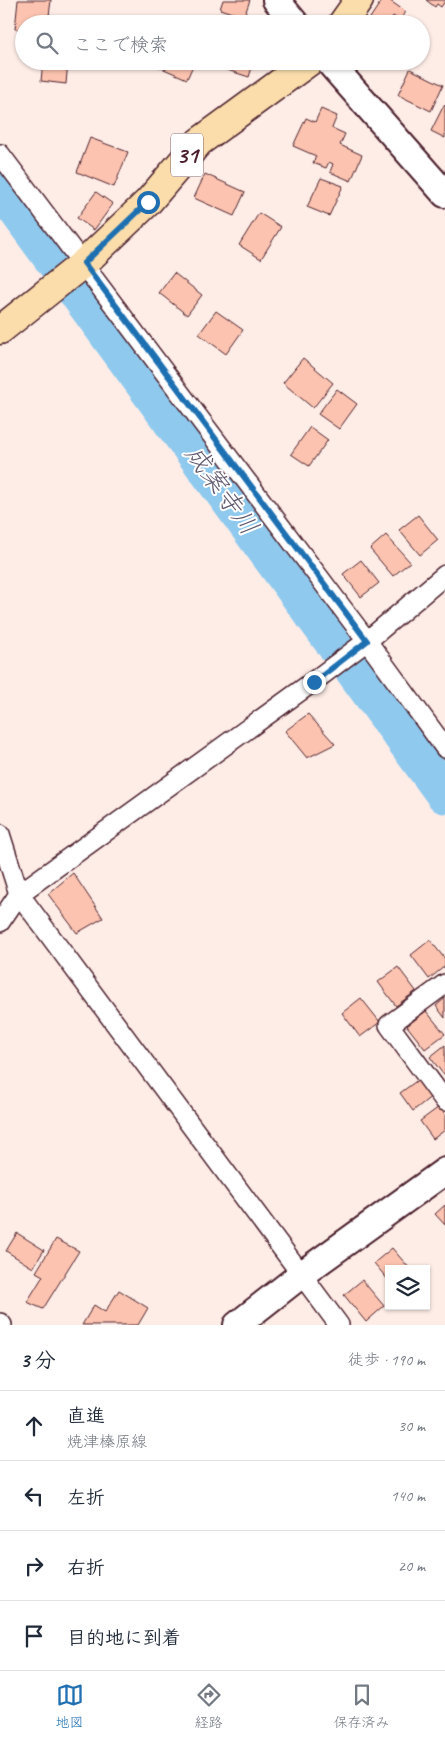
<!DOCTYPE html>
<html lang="ja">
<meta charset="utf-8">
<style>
:root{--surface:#fff;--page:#f2f2f3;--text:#1f2937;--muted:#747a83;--line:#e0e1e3;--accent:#1f6fb2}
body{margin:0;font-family:Caveat,"Klee One",sans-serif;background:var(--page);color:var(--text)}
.controls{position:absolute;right:15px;bottom:15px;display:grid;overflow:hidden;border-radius:0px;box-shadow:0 1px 4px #0004}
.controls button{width:45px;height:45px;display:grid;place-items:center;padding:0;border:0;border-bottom:1px solid var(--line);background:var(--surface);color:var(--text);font:25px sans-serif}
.stop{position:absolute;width:15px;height:15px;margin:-11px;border:4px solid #1f6fb2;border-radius:50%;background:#fff}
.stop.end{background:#1f6fb2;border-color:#fff;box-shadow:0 1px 5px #0008}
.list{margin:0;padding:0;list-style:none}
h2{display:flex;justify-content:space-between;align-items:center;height:65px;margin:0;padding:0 20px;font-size:21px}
h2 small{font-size:16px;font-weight:400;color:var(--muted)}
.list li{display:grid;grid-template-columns:32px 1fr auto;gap:15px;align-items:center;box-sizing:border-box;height:70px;padding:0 20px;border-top:1px solid var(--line)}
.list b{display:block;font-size:19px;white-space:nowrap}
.list p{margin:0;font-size:16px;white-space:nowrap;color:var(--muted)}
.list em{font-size:16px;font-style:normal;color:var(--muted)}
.icon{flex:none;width:28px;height:28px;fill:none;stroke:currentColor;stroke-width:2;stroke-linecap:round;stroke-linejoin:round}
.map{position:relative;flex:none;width:445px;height:1325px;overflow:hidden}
.search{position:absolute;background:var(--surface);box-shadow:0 1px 4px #0004;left:15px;right:15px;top:15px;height:55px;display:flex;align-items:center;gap:12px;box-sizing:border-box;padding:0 18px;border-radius:28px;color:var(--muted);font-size:19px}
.sheet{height:345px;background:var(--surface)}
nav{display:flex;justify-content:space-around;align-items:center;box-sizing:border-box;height:70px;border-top:1px solid var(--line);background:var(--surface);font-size:14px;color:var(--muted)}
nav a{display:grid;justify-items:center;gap:2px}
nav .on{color:var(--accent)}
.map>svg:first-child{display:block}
</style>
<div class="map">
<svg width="445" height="1325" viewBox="0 0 445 1325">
<rect width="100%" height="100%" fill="#feede7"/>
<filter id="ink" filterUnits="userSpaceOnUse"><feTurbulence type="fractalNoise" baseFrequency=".02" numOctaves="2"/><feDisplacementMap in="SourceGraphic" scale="10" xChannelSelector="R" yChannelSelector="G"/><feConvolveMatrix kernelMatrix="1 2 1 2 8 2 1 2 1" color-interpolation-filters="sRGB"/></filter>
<g filter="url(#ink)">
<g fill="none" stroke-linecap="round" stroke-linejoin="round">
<polyline stroke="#8fc9ee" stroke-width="39" points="0,186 445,794"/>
</g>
<g fill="#fcc4b0" stroke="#4a1f2b">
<polygon points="18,0 51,0 48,24 24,24 24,30 15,29"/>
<polygon points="223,0 250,0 244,17 220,9"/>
<polygon points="382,0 389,0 406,12 399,20 393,16 388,24 378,24 370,18"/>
<polygon points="426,0 445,0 445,1 441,7 437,4 435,7"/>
<polygon points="43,61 68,61 66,84 41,81"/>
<polygon points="151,61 195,61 187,79 150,63"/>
<polygon points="220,61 254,61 249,77 218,67"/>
<polygon points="410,69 443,85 431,111 398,95"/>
<polygon points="444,105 445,106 445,138 431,131"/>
<polygon points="321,109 337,116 332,128 345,134 340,145 362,155 351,181 330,172 333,164 329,162 326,168 313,163 316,156 293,146 306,118 315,122"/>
<polygon points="90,138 128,152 114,187 77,172"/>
<polygon points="205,174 245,192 234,216 194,198"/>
<polygon points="321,178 343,186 329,216 307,207"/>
<polygon points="96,192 113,204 94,230 77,218"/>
<polygon points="259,213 281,227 261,259 239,245"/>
<polygon points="174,273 202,295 187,315 159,293"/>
<polygon points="216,311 243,330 226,354 199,334"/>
<polygon points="303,358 333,383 313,408 283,383"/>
<polygon points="337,389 357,404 339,429 318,414"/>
<polygon points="310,427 328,440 309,466 291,454"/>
<polygon points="418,515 438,540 420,555 399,530"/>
<polygon points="386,535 410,562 393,576 370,549"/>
<polygon points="361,560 379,583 361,597 343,574"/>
<polygon points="308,714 335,744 307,758 285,731"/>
<polygon points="73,873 103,918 77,933 48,894"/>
<polygon points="430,940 445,959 445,966 429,979 411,955"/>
<polygon points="398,967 416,991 396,1006 378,982"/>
<polygon points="361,998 380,1022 360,1037 342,1013"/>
<polygon points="445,998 445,1018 436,1006"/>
<polygon points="426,1011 445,1034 425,1049 407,1026"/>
<polygon points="445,1045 445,1073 443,1074 430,1057"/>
<polygon points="419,1079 432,1096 413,1111 400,1093"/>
<polygon points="439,1107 445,1114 445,1130 433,1139 420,1121"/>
<polygon points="445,1205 445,1225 435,1214"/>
<polygon points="17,1233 44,1250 33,1268 6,1251"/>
<polygon points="56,1239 79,1251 43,1309 27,1302 43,1276 36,1272"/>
<polygon points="392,1248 410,1269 389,1269 389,1281 374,1263"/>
<polygon points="362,1280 384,1306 366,1322 344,1295"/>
<polygon points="119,1290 148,1308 138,1325 82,1325 94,1305 105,1312"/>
</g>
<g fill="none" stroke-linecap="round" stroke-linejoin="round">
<defs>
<g id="street">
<polyline points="0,154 367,641 445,748"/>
<polyline points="0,834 19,894 339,1325"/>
<polyline points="0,922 19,894 314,681 367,641 445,575"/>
<polyline points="445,984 389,1025 445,1101"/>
<polyline points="0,1323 2,1325"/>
</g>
<g id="secondary">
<polyline points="276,0 296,24"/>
<polyline points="328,61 445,194"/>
<polyline points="237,1325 302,1274 445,1171"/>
</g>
<g id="primary">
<polyline points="342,24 359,0"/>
<polyline points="0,330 84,263 148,202 199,142 310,61"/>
</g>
</defs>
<use href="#street" stroke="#4a1f2b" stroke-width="22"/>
<use href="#secondary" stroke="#4a1f2b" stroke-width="30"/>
<use href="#primary" stroke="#4a1f2b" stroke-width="31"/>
<use href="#street" stroke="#fff" stroke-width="19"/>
<use href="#secondary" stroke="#fff" stroke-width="26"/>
<use href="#primary" stroke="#faddab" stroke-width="28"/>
</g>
</g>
<g fill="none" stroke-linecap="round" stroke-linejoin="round" filter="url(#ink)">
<polyline stroke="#1f6fb2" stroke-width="6" points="148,202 84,263 367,641 314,682"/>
</g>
<g text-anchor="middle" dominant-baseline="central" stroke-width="4" stroke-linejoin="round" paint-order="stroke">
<rect fill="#fff" stroke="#80626b" stroke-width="1" x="171" y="133.5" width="32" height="43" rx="4"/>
<g font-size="24" font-weight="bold" fill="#4a1f2b">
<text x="187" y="155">31</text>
</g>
<g font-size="26" font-style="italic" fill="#625a6f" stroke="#fff">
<text transform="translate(222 490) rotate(54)">成案寺川</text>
</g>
</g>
</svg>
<div class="controls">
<button><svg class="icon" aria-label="layers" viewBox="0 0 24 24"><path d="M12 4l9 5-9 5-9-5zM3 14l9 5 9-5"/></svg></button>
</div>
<div class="stop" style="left:148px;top:202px"></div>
<div class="stop end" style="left:314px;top:682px"></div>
<div class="search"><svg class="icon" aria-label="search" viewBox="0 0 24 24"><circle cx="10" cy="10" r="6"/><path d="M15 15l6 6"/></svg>ここで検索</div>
</div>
<section class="sheet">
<h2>3 分<small>徒歩 · 190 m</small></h2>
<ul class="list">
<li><svg class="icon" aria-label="ahead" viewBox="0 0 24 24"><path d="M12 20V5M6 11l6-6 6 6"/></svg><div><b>直進</b><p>焼津榛原線</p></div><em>30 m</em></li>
<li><svg class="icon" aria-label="left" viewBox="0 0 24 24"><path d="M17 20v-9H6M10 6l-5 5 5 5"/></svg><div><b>左折</b></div><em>140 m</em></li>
<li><svg class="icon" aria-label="right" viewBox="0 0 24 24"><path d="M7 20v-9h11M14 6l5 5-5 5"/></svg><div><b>右折</b></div><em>20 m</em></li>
<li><svg class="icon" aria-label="arrive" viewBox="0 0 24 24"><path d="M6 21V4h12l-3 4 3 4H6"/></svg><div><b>目的地に到着</b></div></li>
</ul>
</section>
<nav>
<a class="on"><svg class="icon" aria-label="map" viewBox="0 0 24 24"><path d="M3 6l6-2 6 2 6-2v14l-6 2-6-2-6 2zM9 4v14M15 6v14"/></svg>地図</a>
<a><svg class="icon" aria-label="directions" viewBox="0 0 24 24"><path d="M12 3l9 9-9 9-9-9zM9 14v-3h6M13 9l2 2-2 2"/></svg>経路</a>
<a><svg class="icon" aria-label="saved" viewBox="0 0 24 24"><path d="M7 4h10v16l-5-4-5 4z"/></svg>保存済み</a>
</nav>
